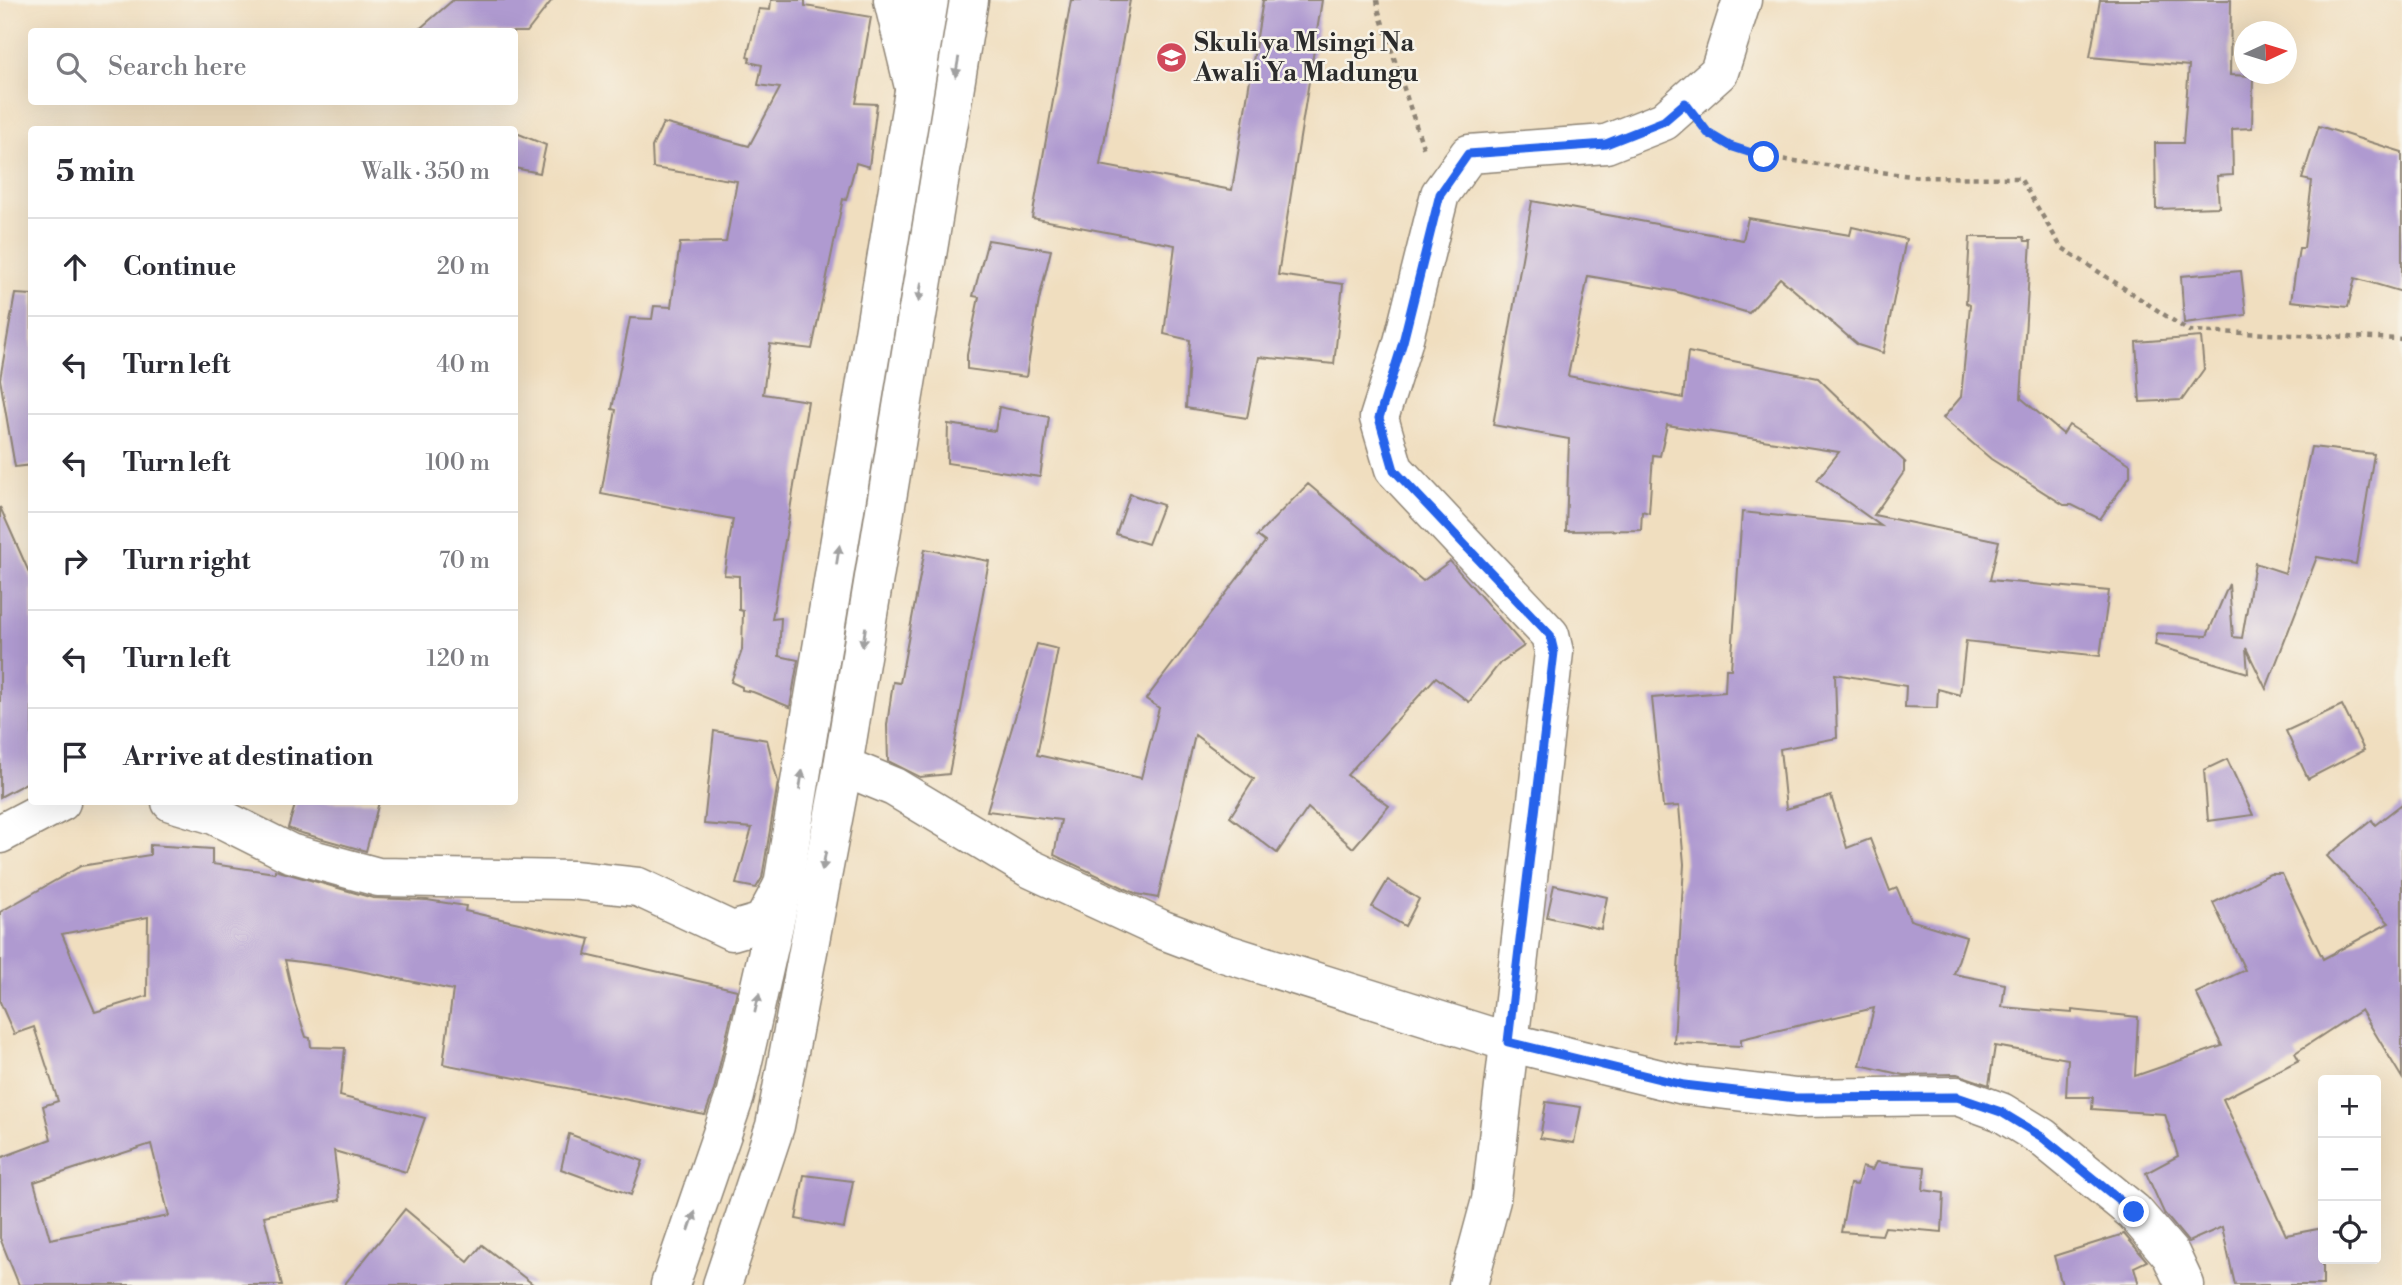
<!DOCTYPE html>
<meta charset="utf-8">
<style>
:root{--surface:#fff;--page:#f2f2f3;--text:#2b2b33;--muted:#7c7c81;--line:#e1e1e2}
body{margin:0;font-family:"Libre Bodoni",serif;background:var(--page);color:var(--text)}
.controls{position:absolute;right:21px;bottom:21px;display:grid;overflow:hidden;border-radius:7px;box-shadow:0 7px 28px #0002}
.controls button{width:63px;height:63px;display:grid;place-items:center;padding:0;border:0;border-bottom:2px solid var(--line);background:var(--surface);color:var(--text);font:35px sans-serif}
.compass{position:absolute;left:2234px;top:21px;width:63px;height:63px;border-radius:50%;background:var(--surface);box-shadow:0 7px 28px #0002;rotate:86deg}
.stop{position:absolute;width:21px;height:21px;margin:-16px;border:5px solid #2563eb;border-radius:50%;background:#fff}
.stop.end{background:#2563eb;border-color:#fff;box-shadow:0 2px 7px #0008}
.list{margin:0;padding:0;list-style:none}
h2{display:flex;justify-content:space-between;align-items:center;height:91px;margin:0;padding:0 28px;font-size:30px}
h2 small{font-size:23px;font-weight:400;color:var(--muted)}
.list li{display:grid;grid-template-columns:46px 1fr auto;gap:21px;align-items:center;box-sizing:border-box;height:98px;padding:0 28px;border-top:2px solid var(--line)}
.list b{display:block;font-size:26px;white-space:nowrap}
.list em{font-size:23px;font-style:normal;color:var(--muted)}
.icon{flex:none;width:38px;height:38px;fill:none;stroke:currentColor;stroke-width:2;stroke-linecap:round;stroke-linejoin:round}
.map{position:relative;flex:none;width:2402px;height:1285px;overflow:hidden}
.search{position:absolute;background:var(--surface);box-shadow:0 7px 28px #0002;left:28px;top:28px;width:490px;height:77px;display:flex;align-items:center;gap:18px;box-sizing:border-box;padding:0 24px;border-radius:7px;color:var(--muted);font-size:26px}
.panel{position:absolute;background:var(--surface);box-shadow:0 7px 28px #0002;left:28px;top:126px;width:490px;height:679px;border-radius:7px}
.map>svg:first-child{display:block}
</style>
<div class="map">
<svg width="2402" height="1285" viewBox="0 0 2402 1285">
<rect width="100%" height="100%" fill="#f7f3e8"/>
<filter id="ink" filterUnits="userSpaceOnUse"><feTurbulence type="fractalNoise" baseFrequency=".0143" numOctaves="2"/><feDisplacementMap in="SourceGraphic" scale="14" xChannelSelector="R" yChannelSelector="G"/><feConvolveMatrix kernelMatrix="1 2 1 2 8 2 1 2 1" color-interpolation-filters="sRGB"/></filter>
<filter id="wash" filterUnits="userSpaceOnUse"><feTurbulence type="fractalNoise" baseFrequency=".00686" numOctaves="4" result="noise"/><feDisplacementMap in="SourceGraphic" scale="28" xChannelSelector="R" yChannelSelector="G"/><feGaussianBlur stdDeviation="1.57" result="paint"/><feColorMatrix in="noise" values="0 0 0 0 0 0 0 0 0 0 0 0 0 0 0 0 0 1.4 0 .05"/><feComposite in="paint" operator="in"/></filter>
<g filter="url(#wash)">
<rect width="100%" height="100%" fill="#f0debf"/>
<g id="blocks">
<g fill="#af9ad0" fill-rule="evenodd">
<polygon points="453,0 552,0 527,32 416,32"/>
<polygon points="771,0 805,0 805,6 871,17 856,103 877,104 869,167 856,163 846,200 843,199 812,349 770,344 763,394 808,401 772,619 781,618 779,656 798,660 790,707 753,692 742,690 742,687 731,682 742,650 743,611 739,610 739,576 724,575 733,519 601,494 616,410 612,409 630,318 652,319 654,306 671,307 680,243 726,242 737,181 653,168 652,147 663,123 749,146 780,88 758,85 762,65 749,62 750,58 747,57 759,9 770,10"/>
<polygon points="1071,0 1130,0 1100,165 1232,190 1263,0 1322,0 1278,275 1343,284 1334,364 1259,357 1247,418 1186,408 1190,340 1164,334 1175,245 1032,218"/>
<polygon points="2100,0 2231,0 2230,75 2253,76 2252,128 2232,129 2233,175 2217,176 2219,207 2156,209 2155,143 2183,143 2189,66 2090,57"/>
<polygon points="2319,126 2402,152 2402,292 2355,278 2348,307 2291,301 2299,248 2304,248 2312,181 2302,179"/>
<polygon points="514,132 546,145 540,173 514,168"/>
<polygon points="1532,201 1743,240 1748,218 1850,235 1852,227 1906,239 1883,353 1858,345 1780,278 1749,313 1674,291 1588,276 1568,376 1683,398 1688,352 1818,378 1906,463 1904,462 1904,472 1874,515 1999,541 1990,580 2109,591 2100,656 1966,641 1960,695 1938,689 1937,708 1905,707 1906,686 1835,674 1837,738 1780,749 1786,809 1831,796 1847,848 1870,839 1890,891 1897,888 1910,920 1966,937 1954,974 2005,984 2002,1007 2072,1013 2072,1010 2138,1017 2135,1076 2222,1046 2196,993 2245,970 2213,903 2270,874 2282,874 2323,959 2389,923 2327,856 2372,820 2375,825 2402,804 2402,1078 2361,1010 2295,1053 2299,1060 2223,1099 2286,1235 2323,1228 2323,1285 2235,1285 2222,1227 2188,1242 2164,1213 2146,1173 2178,1156 2165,1114 2092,1109 2093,1097 2066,1097 2068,1059 1995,1046 1989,1085 1957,1074 1903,1075 1860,1065 1874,1008 1741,1039 1741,1046 1674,1043 1684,864 1679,806 1663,807 1652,698 1725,692 1726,669 1731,669 1742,512 1881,526 1817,480 1839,452 1667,425 1660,456 1653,455 1649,513 1642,511 1641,530 1566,531 1569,439 1493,425"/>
<polygon points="1970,237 2024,237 2025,241 2031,241 2021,398 2063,434 2069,425 2130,464 2130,476 2100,519 2072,505 2064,505 1991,459 1943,418 1961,397 1970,305 1966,303"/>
<polygon points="988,240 1051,250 1039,300 1026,377 967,369 967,355 979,297 973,296"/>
<polygon points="2241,271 2246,315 2184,323 2181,276"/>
<polygon points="15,294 32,295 32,465 15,467 0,379"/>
<polygon points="2201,337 2204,369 2182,400 2140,402 2136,342"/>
<polygon points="999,407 1049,417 1040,477 947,463 948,424 995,431"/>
<polygon points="2311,447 2374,454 2356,564 2317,557 2266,689 2246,648 2248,673 2155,645 2157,633 2207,636 2229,584 2233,637 2242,638 2255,563 2285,573"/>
<polygon points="1308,484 1423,581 1450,561 1524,646 1500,663 1469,702 1436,677 1347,775 1389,806 1353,848 1308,808 1277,853 1230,817 1254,779 1195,735 1158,898 1137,894 1054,855 1061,820 987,811 1037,644 1058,649 1037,755 1141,778 1159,708 1146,699 1265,542 1257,536"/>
<polygon points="1130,494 1163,505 1148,544 1116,534"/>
<polygon points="0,507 32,579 32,780 0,797"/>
<polygon points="925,549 989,561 949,774 920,777 888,761 887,725 893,682 900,683"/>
<polygon points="2342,705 2364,750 2308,779 2286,731"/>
<polygon points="714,731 767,740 778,782 762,878 756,888 736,884 752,828 704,824"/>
<polygon points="2227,759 2253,815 2208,821 2204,770"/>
<polygon points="296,802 379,802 366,851 298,832 288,828"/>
<path d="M150 845 212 849V864L275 873V870L373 898 427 900 466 906 465 911 590 939 586 955 737 990 714 1090 705 1115 443 1064 453 990 341 967 285 960 295 1004 306 1037 310 1038 311 1047 345 1048 340 1096 425 1118 406 1172 334 1151 340 1200 264 1216 282 1285H19L0 1238V1158L51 1139 43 1106 58 1101 34 1027 14 1034 0 1002V912L81 866 150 855ZM148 917 147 996 95 1012 62 934ZM151 1144 169 1216 50 1239 34 1182Z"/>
<polygon points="1388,880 1419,899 1405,926 1372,907"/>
<polygon points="1554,885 1607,897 1601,929 1547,917"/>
<polygon points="1546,1102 1581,1107 1574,1143 1540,1138"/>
<polygon points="569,1134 643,1161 631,1195 561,1169"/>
<polygon points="1876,1162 1925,1167 1923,1190 1944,1193 1942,1232 1885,1227 1882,1235 1841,1232 1850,1184 1857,1185 1862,1167 1872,1170"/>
<polygon points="804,1175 853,1181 844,1228 796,1219"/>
<polygon points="405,1209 468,1262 482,1245 534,1285 344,1285"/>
<polygon points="2124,1234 2147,1261 2134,1267 2139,1285 2062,1285 2054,1256"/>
</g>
</g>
</g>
<g filter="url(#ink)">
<use href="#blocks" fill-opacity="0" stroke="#8e8475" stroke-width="2"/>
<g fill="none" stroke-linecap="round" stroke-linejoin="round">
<defs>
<g id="minor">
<polyline points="893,0 914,87"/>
<polyline points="843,766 894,787 1029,868 1163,930 1224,953 1508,1042 1684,1085 1796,1098 1957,1096 2001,1112 2042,1137 2134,1212 2171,1255 2185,1285"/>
<polyline points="171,802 214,815 290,853 378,877 573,880 638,887 732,931 763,922 783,885"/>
<polyline points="0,834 61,802"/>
<polyline points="1468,1285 1491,1200 1554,652 1550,635 1394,469 1379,418 1403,342 1440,194 1469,154 1606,144 1664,121 1719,72 1742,0"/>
</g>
<g id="major">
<polyline points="670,1285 735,1096 783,885 929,0"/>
<polyline points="722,1285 775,1126 843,766 969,0"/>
</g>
</defs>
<use href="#minor" stroke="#8e8475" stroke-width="41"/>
<use href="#major" stroke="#8e8475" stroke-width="41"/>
<g stroke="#8e8475" stroke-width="4.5" stroke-dasharray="5 5" stroke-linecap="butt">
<polyline points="1377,0 1379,12 1424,150"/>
<polyline points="1709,134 1729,146 1764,157 1919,177 2020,178 2061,247 2189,331 2402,339"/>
</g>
<use href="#minor" stroke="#fff" stroke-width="38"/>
<use href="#major" stroke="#fff" stroke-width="38"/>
</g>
<defs><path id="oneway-solid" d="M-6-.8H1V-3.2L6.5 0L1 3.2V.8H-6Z" transform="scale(1.75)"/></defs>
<g fill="#a0a0a0">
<use href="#oneway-solid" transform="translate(957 67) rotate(100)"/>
<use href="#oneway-solid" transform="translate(920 292) rotate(99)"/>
<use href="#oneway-solid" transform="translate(838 555) rotate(-81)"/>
<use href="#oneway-solid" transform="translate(864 637) rotate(99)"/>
<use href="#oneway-solid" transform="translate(801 780) rotate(-81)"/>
<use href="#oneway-solid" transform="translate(824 861) rotate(101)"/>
<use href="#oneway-solid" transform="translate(757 1003) rotate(-77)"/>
<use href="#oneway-solid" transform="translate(692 1221) rotate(-71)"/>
</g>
</g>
<g fill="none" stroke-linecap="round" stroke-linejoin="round" filter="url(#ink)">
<polyline stroke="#2563eb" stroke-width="9" points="1764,157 1730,146 1708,133 1685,103 1664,121 1606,144 1468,154 1440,194 1403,342 1379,418 1394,470 1550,635 1554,652 1508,1042 1684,1085 1796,1098 1957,1097 2001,1112 2042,1137 2134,1212"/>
</g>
<defs>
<symbol id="school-disc" viewBox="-11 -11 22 22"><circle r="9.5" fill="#d1495b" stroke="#f7f3e8"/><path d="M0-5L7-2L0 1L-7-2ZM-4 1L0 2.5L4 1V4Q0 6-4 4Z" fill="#fff"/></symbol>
</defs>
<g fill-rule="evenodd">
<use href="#school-disc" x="1154" y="40" width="35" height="35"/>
</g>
<g text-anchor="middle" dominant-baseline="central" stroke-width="5" stroke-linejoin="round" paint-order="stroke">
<g font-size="26" font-weight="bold" fill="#2b2b2b" stroke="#f7f3e8" text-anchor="start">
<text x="1194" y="43">Skuli ya Msingi Na<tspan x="1194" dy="30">Awali Ya Madungu</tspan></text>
</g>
</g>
</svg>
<div class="controls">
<button>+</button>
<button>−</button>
<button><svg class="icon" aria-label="locate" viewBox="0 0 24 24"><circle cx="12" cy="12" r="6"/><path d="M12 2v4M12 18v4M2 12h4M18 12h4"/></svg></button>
</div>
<svg class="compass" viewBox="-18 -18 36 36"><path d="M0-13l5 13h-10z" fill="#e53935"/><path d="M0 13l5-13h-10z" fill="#7c7c81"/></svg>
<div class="stop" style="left:1764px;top:157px"></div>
<div class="stop end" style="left:2134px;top:1212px"></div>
<div class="search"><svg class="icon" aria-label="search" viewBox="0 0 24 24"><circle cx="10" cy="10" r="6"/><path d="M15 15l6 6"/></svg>Search here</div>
<section class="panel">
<h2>5 min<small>Walk · 350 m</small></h2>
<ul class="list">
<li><svg class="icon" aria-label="ahead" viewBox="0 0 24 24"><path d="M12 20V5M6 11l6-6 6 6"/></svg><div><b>Continue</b></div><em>20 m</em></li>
<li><svg class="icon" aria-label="left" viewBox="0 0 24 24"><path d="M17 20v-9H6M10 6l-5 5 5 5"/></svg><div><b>Turn left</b></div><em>40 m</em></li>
<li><svg class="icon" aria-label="left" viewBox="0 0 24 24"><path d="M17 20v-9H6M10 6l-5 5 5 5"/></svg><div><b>Turn left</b></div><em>100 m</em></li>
<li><svg class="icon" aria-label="right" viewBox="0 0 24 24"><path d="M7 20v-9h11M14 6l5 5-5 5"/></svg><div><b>Turn right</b></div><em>70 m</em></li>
<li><svg class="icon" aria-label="left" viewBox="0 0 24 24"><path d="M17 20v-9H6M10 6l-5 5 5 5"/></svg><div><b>Turn left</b></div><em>120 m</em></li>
<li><svg class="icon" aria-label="arrive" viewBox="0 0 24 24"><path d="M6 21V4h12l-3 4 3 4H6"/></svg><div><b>Arrive at destination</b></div></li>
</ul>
</section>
</div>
